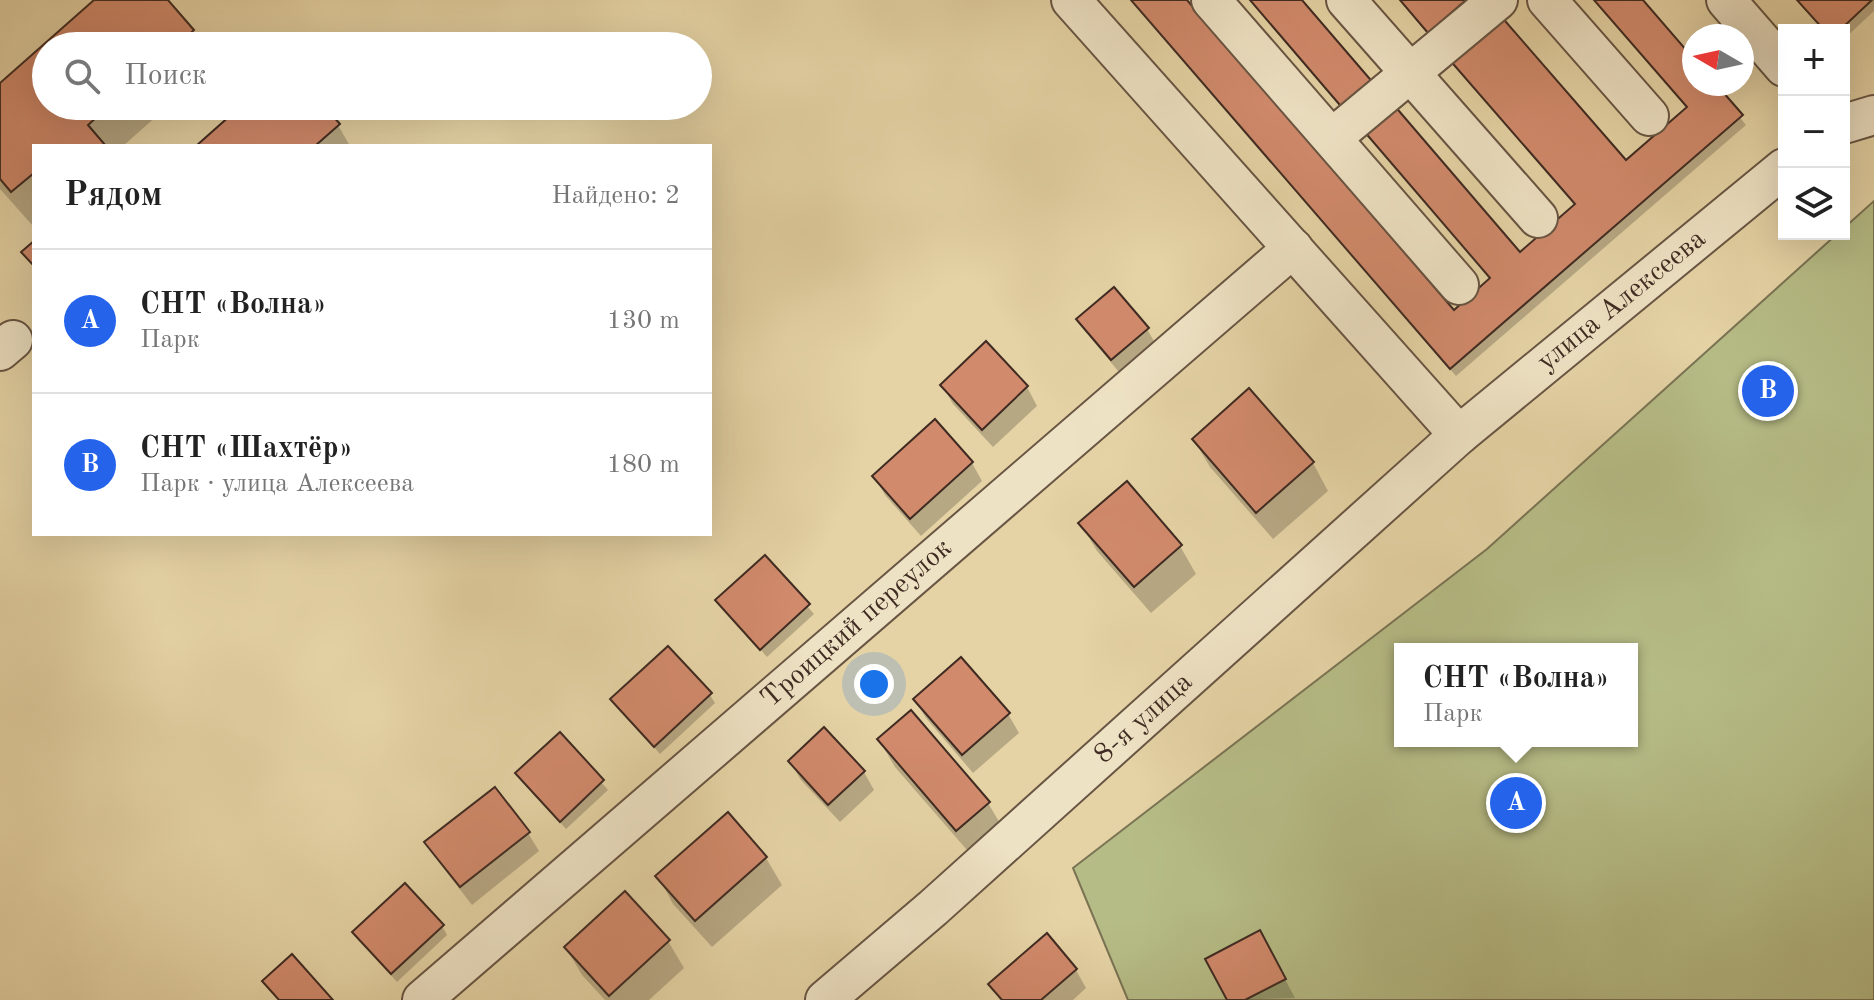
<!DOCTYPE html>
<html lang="ru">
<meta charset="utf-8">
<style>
:root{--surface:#fff;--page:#f6f6f6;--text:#222;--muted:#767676;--line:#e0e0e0;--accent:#2563eb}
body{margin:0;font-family:"Old Standard TT",serif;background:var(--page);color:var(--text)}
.controls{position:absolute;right:24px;top:24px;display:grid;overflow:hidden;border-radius:0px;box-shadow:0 8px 32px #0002}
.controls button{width:72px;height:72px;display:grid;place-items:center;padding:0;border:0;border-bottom:2px solid var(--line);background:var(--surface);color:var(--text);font:40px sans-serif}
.compass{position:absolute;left:1682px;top:24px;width:72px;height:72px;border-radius:50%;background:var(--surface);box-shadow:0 8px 32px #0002;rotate:279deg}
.you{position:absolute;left:874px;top:684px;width:28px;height:28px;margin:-20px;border:6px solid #fff;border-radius:50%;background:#1a73e8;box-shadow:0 0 0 12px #1a73e833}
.badge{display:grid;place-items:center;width:52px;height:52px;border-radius:50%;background:var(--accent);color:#fff;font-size:26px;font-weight:700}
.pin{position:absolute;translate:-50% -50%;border:4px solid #fff;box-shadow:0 2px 8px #0006}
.popup{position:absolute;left:1394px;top:643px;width:244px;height:104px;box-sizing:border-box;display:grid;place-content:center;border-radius:0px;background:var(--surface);filter:drop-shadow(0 2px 6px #0005);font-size:26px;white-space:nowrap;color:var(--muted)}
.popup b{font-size:30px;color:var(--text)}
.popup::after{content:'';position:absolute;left:50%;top:100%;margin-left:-16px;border:16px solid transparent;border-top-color:var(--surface)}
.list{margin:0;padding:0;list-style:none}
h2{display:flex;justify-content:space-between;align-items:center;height:104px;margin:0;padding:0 32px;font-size:34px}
h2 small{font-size:26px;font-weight:400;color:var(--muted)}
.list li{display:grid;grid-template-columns:52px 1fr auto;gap:24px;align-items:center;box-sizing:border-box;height:144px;padding:0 32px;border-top:2px solid var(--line)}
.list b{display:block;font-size:30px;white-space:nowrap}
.list p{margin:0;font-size:26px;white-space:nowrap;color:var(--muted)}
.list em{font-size:26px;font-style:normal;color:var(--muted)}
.icon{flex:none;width:44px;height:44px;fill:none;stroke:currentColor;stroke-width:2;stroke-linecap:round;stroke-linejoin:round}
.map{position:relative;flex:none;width:1874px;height:1000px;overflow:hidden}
.search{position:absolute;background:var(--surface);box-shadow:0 8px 32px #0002;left:32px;top:32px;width:680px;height:88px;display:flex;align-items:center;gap:20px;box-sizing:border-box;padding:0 28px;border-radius:44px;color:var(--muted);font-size:30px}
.panel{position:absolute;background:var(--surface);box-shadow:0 8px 32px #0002;left:32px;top:144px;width:680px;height:392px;border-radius:0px}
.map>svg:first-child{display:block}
</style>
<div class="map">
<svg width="1874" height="1000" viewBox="0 0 1874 1000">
<rect width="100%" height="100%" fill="#e5d3a5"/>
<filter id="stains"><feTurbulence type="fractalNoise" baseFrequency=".0025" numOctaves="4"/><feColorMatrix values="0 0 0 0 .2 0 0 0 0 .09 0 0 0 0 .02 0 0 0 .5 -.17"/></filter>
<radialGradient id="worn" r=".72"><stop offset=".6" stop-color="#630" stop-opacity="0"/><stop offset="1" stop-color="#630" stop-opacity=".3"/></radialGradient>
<path fill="#b6bc86" stroke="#7a7454" stroke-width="2" fill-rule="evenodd" d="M1874 201V1000H1128L1073 868 1487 549 1837 234H1844V228ZM1400 649H1632V741H1400Z"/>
<g fill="#0003">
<polygon points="97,0 165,0 193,31 201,46 46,46 46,106 168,106 123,146 34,146 33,226 0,189 0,86"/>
<polygon points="1130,0 1184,0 1453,312 1491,279 1365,131 1520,255 1576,206 1456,67 1626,163 1688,109 1594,0 1641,0 1694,62 1694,84 1713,84 1746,125 1456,376"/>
<polygon points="1249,0 1299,0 1351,118"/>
<polygon points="1399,0 1481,0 1434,40"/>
<polygon points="1796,0 1874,0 1874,11 1844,39 1844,30 1823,30"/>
<polygon points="244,106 321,106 338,125 350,146 199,146"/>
<polygon points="1079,319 1147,329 1158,348 1123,377 1090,337"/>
<polygon points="986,344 1027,387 1037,406 993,447 953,404 942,385"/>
<polygon points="1249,391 1313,463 1328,491 1273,539 1210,467 1194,440"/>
<polygon points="972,463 982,481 921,536 885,495 874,476"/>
<polygon points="1081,524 1180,546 1196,574 1151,613 1097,551"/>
<polygon points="765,557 814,614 767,657 718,601"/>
<polygon points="710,695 715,703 660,754 613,700"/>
<polygon points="915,700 1008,714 1019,733 973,773 926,718"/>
<polygon points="560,735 608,790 566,829 518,774"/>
<polygon points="879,740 988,803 1004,830 973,857 895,767"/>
<polygon points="790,762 864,772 874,790 840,822 801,780"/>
<polygon points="528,833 539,851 472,905 438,861 427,843"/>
<polygon points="766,858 782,885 712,947 673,904 658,876"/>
<polygon points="442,926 447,935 397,982 354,933"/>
<polygon points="668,941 684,968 649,1000 605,1000 582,975 566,948"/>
<polygon points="1270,951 1295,998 1229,1000"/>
<polygon points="1076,970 1086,988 1073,1000 1000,1000 991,985"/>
</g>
<g fill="#d18a6c" stroke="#3f2b22" stroke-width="2">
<polygon points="94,0 168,0 194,30 177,46 46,46 46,106 109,106 88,125 106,146 34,146 34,173 11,192 0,179 0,83"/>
<polygon points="1131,0 1187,0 1454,310 1490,278 1363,130 1393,104 1520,252 1575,204 1448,58 1499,14 1626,160 1687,107 1594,0 1643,0 1694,59 1694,84 1716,84 1743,115 1450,369"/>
<polygon points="1250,0 1302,0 1375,85 1345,111"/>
<polygon points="1400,0 1466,0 1428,33"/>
<polygon points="1797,0 1872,0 1840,30 1824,30"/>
<polygon points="241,106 324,106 340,124 315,146 196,146"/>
<polygon points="34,241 34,266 21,252"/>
<polygon points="1114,287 1149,328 1111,360 1076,319"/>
<polygon points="986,341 1028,386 982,430 940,385"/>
<polygon points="1249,388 1314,462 1256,513 1192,439"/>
<polygon points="935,419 973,462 910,519 872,476"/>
<polygon points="1127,481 1182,545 1134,587 1078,523"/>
<polygon points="765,555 810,604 760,650 715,600"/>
<polygon points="668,646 712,693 654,747 610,699"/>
<polygon points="961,657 1010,713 962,755 913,699"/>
<polygon points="911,710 990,802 956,831 877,739"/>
<polygon points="824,727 865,771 828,805 788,761"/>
<polygon points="560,732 604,780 560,822 515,773"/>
<polygon points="495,787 530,832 460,887 424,842"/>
<polygon points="728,812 767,857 695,921 655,876"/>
<polygon points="405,883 444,925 391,974 352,932"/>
<polygon points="625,891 670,940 609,996 564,947"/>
<polygon points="1260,930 1286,979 1245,1000 1227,1000 1205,959"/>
<polygon points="1047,933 1077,969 1041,1000 1002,1000 988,984"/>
<polygon points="292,954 333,1000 279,1000 262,981"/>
</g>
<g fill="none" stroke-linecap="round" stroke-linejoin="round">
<defs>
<g id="minor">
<polyline points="1071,0 1459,435"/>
<polyline points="1211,0 1459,285"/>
<polyline points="1346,0 1538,218"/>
<polyline points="1547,0 1649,116"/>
<polyline points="1726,0 1784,67"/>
<polyline points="1844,124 1874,115"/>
<polyline points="1332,138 1498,0"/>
<polyline points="0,351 13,340"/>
<polyline points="422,1000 1293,248"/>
<polyline points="825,1000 933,908 1459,435 1784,168"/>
</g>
</defs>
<use href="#minor" stroke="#685543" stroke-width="42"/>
<use href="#minor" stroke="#eee2c4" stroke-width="38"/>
</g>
<g text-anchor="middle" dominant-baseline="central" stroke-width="6" stroke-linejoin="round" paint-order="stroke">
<g font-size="28" fill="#3f2b22" stroke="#eee2c4">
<text transform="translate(1622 301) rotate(-39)">улица Алексеева</text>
<text transform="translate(857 624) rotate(-41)">Троицкий переулок</text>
<text transform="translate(1144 719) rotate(-42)">8-я улица</text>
</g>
</g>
<rect width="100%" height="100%" filter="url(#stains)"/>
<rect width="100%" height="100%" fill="url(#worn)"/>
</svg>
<div class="controls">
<button>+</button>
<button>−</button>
<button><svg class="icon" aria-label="layers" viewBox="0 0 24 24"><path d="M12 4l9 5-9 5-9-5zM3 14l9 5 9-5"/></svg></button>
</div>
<svg class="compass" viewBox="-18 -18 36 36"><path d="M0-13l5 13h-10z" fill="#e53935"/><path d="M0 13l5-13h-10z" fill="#767676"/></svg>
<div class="you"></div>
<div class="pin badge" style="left:1516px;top:803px">A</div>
<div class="popup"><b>СНТ «Волна»</b>Парк</div>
<div class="pin badge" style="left:1768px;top:391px">B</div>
<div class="search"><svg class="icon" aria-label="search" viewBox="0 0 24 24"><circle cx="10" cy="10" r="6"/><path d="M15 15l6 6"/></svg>Поиск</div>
<section class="panel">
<h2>Рядом<small>Найдено: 2</small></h2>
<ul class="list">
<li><span class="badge">A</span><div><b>СНТ «Волна»</b><p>Парк</p></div><em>130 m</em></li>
<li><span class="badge">B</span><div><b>СНТ «Шахтёр»</b><p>Парк · улица Алексеева</p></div><em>180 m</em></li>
</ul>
</section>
</div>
